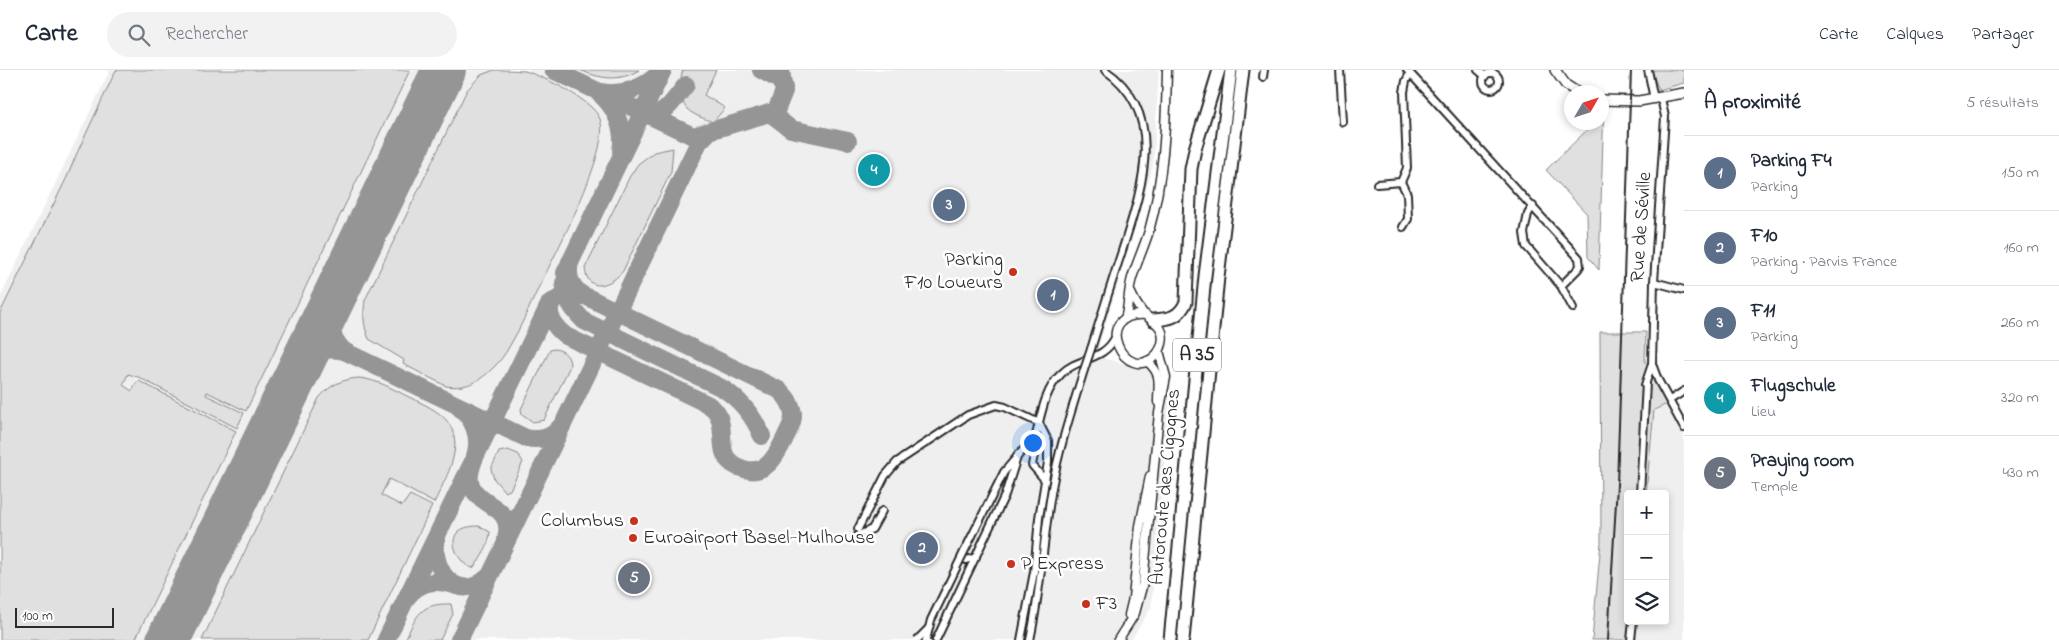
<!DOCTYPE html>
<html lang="fr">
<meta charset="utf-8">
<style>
:root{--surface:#fff;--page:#f2f2f3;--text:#1f2937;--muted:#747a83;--line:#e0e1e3;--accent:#7c3aed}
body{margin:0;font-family:"Indie Flower",sans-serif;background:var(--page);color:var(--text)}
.controls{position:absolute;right:15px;bottom:15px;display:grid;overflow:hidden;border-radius:5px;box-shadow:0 2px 8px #0003}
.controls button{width:45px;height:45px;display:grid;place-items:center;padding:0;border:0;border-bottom:1px solid var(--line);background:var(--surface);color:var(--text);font:25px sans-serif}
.compass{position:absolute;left:1564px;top:15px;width:45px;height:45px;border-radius:50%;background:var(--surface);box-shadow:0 2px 8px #0003;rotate:51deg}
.scale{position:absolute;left:15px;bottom:12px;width:99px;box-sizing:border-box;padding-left:5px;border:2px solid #2b2b2b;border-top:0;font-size:14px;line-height:18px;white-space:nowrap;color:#2b2b2b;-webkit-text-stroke:4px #fff;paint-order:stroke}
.you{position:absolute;left:1032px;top:372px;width:18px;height:18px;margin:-12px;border:4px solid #fff;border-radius:50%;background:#1a73e8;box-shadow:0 0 0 8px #1a73e833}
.badge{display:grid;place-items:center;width:32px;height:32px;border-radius:50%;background:var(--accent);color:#fff;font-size:16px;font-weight:700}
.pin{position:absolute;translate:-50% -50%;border:2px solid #fff;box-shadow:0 1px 5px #0006}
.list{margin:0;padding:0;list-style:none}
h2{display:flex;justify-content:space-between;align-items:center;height:65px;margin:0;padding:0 20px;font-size:21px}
h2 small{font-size:16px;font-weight:400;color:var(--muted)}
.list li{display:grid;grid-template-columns:32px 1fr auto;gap:15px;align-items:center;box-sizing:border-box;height:75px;padding:0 20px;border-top:1px solid var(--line)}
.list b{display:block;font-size:19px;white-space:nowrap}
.list p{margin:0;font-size:16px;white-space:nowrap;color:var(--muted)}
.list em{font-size:16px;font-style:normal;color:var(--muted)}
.icon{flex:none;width:28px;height:28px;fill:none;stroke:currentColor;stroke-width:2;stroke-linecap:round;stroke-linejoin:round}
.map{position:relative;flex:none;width:1684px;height:570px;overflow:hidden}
header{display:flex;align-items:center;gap:30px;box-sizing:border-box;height:70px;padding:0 25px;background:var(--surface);border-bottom:1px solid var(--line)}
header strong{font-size:24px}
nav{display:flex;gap:28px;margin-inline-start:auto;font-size:18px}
.search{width:350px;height:45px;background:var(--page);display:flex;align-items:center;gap:12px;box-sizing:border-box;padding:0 18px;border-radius:28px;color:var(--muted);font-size:19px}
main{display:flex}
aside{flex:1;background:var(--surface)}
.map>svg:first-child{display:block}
</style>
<header>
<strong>Carte</strong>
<div class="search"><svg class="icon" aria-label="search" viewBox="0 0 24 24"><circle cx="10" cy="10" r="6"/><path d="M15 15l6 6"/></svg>Rechercher</div>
<nav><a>Carte</a><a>Calques</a><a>Partager</a></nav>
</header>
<main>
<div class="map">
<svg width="1684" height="570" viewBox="0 0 1684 570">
<rect width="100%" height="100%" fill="#fff"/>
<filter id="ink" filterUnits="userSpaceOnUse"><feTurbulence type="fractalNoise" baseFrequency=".02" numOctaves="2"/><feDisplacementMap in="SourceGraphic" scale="10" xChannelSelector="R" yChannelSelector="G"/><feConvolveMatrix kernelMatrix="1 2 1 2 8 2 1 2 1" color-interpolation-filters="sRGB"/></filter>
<g filter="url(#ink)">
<g fill="#efefef">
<polygon points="110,0 1159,0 1153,97 1097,282 1106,289 1172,306 1151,538 1131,570 0,570 0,228"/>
<polygon points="1667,334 1684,364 1684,570 1629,570 1632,551 1665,551 1665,424 1646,424 1654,340"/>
</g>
<g fill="#e0e0e0" stroke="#868686">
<polygon points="116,0 410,0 246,341 207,322 206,325 244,343 237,358 138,307 128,304 123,315 132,321 136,313 139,311 236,361 135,570 0,570 0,243 67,107 77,83"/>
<path d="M494 0C504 0 516 0 525 1 544 7 593 30 600 49 612 79 553 188 538 219 529 238 520 259 509 277 505 285 499 292 493 298 479 312 465 319 446 316L403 294 404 290 369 269C363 255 363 245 365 230L467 20 481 5Z"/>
<path d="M580 0H639C620 12 600 9 580 0Z"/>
<path d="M683 0H716L704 25 725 38 713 52C705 49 693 45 687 39 679 30 679 10 683 0Z"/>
<polygon points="1651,0 1684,0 1684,13 1659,20"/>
<polygon points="1602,33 1604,33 1599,200 1588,187 1587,144 1546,100 1590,57 1591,53 1602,52"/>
<path d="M673 78 671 102 623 201C612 215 587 225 585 198L630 106 638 94 654 82Z"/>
<polygon points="1600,262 1646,262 1645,291 1667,334 1654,340 1646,424 1628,424 1628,551 1632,551 1629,570 1592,570 1601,472"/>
<path d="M554 279C564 280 570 286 570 296L544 350 533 352 522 344 521 339 550 280Z"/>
<path d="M359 308C378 310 393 319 409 327 419 332 429 336 437 342 472 366 447 405 434 433L389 409 381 425 402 436 410 425 432 436 368 570H202L319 328C330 315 342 309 359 308Z"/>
<polygon points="508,380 518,384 523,392 510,420 505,422 494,409 491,399 499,382"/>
<path d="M479 456 490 462C489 475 482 488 473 498 461 496 448 474 457 463 462 457 472 456 479 456Z"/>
<path d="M451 534 453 544 440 570H405C417 545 420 533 451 534Z"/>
</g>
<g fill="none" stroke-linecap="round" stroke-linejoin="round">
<g stroke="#959595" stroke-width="18">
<polyline points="553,0 693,66 776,41 784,21 781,0"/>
<polyline points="761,0 779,10 784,18"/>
<path d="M602 22C623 26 645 18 660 2"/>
<path d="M602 26C617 40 625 61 621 81"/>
<path d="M643 43C664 51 674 29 686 15"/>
<polyline points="770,43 791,59 848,71"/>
<path d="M570 192C567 206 570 215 581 224L779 320C787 327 793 335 793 346 793 354 788 361 785 368 777 384 767 406 744 399 712 390 728 365 718 345 715 338 708 334 701 331L566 266C554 257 548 247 550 233L566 225 584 226"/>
<polyline points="565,203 663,0"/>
<path d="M564 213C565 229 573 240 584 251L722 318C741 330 753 345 762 366"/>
<path d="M344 281 526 368C541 371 552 368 561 356"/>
<path d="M300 297C312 281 324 277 344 281 329 267 327 250 332 231"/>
<path d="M460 338C473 348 480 366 476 382 474 393 468 401 470 412 477 439 515 433 506 469"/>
<path d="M436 469C431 501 458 535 488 507"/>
<path d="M408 526C422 510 438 509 457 516"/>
<polyline points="386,570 550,233"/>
<polyline points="459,570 699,72 707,64"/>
</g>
<polyline stroke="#959595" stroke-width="44" points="168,570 444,0"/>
<defs>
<g id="minor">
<polyline points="1340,0 1343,52"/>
<polyline points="1407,0 1579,188 1580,196 1578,199 1561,216"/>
<polyline points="1478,0 1485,6"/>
<polyline points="1648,0 1654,29"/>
<circle cx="1491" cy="11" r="8"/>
<polyline points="1263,7 1264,0"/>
<polyline points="1377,114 1401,112"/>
<polyline points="1533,136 1528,144 1524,163 1526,176 1561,216 1573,238"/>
<polyline points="1403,157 1408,149 1407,124 1401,112 1407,98 1404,22 1406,11 1410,3"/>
<polyline points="1654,212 1684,220"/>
<path d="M1091 279C1101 247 1111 214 1122 181 1141 121 1169 44 1105 0"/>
<polyline points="1652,294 1658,310 1684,358"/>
<polyline points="1645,315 1652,294 1654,212 1665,47 1661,28"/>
<polyline points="1670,330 1684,321"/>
<path d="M1045 410 1032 395 1037 371 1036 365C1041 345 1045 319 1061 304 1078 287 1103 291 1115 268"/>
<polyline points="1640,424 1646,313"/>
<polyline points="858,459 885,406 897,392 968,345 996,335 1005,337 1039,353 1048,371 1048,392 1039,448 1034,502 1021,570"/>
<polyline points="857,466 872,459 882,441"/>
<polyline points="964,482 1004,402 1036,365"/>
<polyline points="966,490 976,487"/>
<polyline points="936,570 1005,425 1018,384"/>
<path d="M1030 570C1041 520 1043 469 1052 418 1059 378 1072 339 1084 300"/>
<polyline points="1631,570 1633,551"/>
</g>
<g id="tertiary">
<path d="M1131 223C1134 230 1138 237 1143 243 1150 250 1159 252 1162 262 1164 269 1162 278 1157 284 1126 319 1088 241 1146 245"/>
<path d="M1125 249C1129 236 1128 221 1132 208 1137 192 1144 177 1149 161 1164 108 1166 54 1167 0"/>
<path d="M1147 291C1163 305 1158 313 1158 332"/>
<polyline points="1129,545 1133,528 1140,456 1150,406"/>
<polyline points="1118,570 1135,543 1143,513 1159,343 1166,307 1159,281"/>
</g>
<g id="secondary">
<polyline points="1555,0 1566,15 1577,22"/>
<polyline points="1602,30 1639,31 1684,23"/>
</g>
<g id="motorway">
<path d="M1153 250C1169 249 1179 248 1186 232L1191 99 1195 79 1219 0"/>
<polyline points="1170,570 1205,206 1231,0"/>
<polyline points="1183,570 1218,207 1243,0"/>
</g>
</defs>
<use href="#minor" stroke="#2b2b2b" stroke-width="10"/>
<use href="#tertiary" stroke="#2b2b2b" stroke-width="11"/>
<use href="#secondary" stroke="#2b2b2b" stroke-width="12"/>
<use href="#motorway" stroke="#2b2b2b" stroke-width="15"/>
<use href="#minor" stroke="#fff" stroke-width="6"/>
<use href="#tertiary" stroke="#fff" stroke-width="8"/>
<use href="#secondary" stroke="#fff" stroke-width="9"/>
<use href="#motorway" stroke="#fff" stroke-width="11"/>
<polyline stroke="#2b2b2b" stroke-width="2" points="1608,570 1617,415 1631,0"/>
<defs>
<g id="minor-bridge">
<polyline points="1084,300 1091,279"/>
<polyline points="917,570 929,558"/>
<polyline points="926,570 931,550 964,482"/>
</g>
</defs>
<use href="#minor-bridge" stroke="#2b2b2b" stroke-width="10" stroke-linecap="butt"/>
<use href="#minor-bridge" stroke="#fff" stroke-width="6"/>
</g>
</g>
<g fill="#c8321e" stroke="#fff" stroke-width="2">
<circle cx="1013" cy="202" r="5"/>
<circle cx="634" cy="451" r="5"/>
<circle cx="633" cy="468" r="5"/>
<circle cx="1011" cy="494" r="5"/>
<circle cx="1086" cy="534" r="5"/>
</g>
<g text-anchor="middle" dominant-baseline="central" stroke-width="5" stroke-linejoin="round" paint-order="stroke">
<rect fill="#fff" stroke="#6b6b6b" stroke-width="1" x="1173" y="268.5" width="48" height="33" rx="4"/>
<g font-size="19" font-weight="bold" fill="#2b2b2b">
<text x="1197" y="285">A 35</text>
</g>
<g font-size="20" fill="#2b2b2b" stroke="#fff">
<text transform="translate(1642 157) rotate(-86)">Rue de Séville</text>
<text transform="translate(1166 417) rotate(-85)">Autoroute des Cigognes</text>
</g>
<g font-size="20" fill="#2b2b2b" stroke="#fff" text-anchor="start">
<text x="1003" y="190" text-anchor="end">Parking<tspan x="1003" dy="23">F10 Loueurs</tspan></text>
<text x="624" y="451" text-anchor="end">Columbus</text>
<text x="643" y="468">Euroairport Basel-Mulhouse</text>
<text x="1021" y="494">P Express</text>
<text x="1096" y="534">F3</text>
</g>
</g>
</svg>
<div class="controls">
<button>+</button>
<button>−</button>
<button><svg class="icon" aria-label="layers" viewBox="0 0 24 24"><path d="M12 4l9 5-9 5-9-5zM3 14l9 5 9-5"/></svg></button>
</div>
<svg class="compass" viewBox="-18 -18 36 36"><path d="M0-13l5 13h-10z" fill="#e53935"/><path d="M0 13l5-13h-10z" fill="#747a83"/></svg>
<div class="scale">100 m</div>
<div class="you"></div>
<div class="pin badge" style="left:1053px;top:225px;background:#5c6f8a">1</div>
<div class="pin badge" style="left:922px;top:478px;background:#5c6f8a">2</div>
<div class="pin badge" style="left:949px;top:135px;background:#5c6f8a">3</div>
<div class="pin badge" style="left:874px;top:100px;background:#0f9aa8">4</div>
<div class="pin badge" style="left:634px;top:508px;background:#6b7280">5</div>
</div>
<aside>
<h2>À proximité<small>5 résultats</small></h2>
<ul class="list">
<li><span class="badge" style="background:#5c6f8a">1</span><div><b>Parking F4</b><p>Parking</p></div><em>150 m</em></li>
<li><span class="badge" style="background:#5c6f8a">2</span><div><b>F10</b><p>Parking · Parvis France</p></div><em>160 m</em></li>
<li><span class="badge" style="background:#5c6f8a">3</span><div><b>F11</b><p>Parking</p></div><em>260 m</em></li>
<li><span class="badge" style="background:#0f9aa8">4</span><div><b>Flugschule</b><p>Lieu</p></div><em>320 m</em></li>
<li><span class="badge" style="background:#6b7280">5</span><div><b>Praying room</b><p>Temple</p></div><em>430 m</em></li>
</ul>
</aside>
</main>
